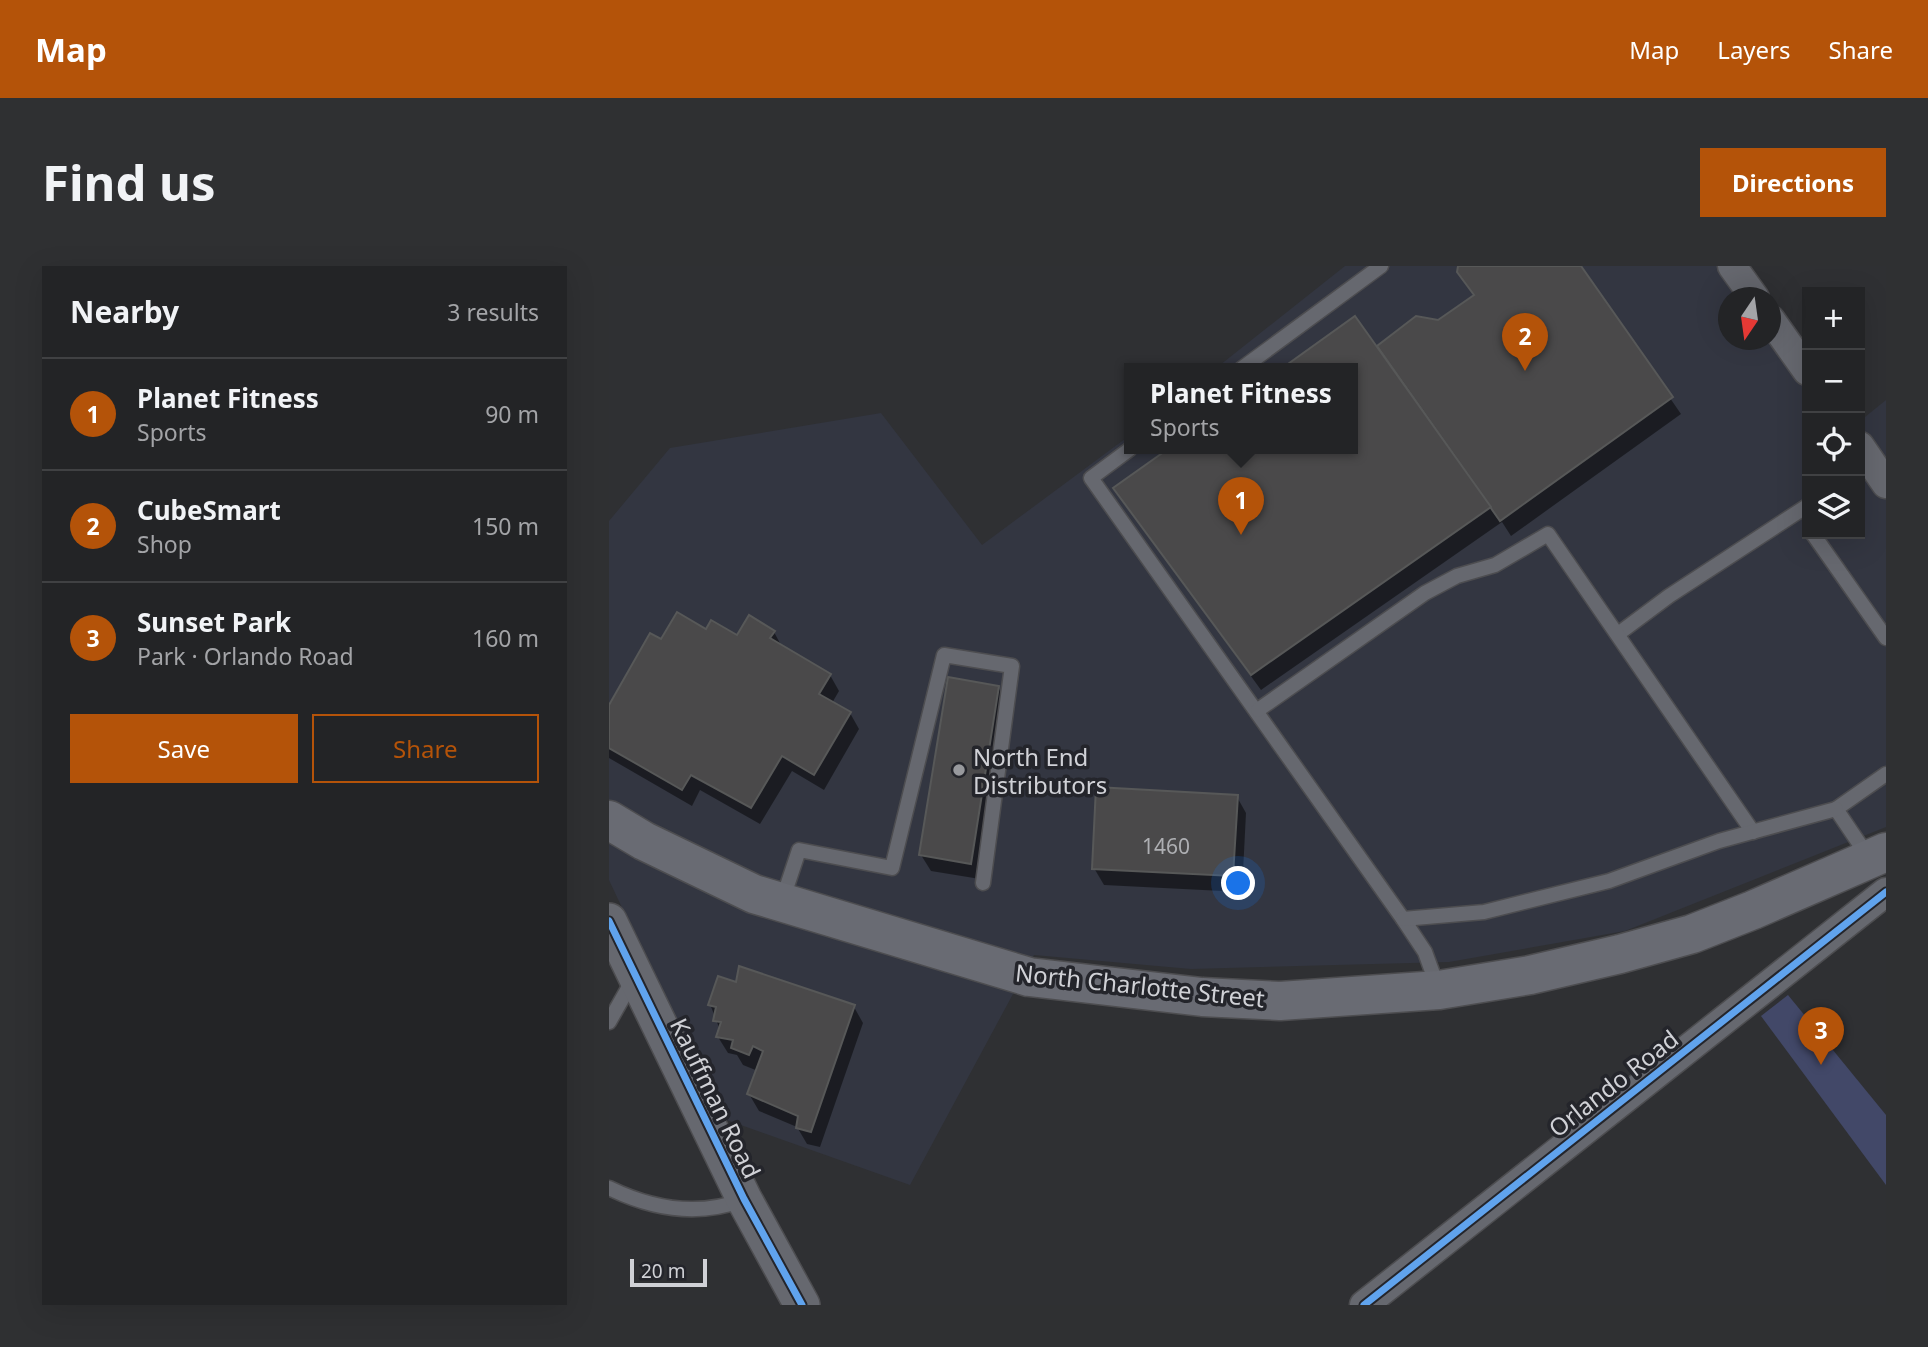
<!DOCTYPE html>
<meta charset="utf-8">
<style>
:root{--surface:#232426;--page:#2f3032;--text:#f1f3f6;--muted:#a3a4a7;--line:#404143;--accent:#b45309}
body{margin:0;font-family:"Noto Sans",sans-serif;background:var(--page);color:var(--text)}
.controls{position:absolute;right:21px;top:21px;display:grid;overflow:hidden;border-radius:0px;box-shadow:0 7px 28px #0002}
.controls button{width:63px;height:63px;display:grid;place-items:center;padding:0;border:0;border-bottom:2px solid var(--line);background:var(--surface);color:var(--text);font:35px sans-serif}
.compass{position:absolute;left:1109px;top:21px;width:63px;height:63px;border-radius:50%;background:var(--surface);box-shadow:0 7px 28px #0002;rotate:193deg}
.scale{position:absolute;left:21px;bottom:18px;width:77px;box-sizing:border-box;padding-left:7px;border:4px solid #d0d1d6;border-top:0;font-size:19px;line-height:24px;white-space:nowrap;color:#d0d1d6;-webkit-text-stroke:5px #24252b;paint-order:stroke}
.you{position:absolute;left:630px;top:618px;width:24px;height:24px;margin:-18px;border:5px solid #fff;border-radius:50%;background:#1a73e8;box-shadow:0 0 0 10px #1a73e833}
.badge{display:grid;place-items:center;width:46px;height:46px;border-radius:50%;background:var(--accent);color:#fff;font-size:23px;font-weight:700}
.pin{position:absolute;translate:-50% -58px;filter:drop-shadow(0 2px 4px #0008)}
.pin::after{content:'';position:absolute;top:37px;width:24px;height:21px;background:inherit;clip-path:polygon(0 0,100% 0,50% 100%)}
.popup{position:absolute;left:515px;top:97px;width:234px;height:91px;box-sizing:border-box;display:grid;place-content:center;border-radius:0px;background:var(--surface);filter:drop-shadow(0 2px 5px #0005);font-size:23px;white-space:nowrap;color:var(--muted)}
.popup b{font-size:26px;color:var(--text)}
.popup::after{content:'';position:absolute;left:50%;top:100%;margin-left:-14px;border:14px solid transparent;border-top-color:var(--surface)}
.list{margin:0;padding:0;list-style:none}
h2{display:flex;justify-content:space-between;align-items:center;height:91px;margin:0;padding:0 28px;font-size:30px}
h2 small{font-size:23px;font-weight:400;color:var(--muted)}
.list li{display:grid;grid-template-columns:46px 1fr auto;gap:21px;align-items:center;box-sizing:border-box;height:112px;padding:0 28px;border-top:2px solid var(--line)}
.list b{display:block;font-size:26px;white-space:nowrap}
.list p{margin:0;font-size:23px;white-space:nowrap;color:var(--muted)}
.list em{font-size:23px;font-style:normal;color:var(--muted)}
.actions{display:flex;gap:14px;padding:21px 28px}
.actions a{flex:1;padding:16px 0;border:2px solid var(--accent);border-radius:0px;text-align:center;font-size:24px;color:var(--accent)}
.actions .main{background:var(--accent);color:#fff}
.icon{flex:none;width:38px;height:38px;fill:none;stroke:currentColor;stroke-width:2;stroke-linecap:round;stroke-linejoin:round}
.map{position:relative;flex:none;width:1277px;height:1039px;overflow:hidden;border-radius:0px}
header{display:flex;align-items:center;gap:42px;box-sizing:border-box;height:98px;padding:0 35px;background:var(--accent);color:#fff}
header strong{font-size:33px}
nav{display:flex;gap:38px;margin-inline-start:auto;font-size:24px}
.intro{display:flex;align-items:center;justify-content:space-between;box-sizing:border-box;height:168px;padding:0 42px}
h1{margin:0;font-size:49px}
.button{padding:18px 32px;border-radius:0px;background:var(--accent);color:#fff;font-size:24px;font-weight:700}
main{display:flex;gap:42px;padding:0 42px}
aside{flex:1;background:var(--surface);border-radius:0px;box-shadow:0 7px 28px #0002}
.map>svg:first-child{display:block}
</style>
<header>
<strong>Map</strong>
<nav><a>Map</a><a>Layers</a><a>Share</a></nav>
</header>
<div class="intro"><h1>Find us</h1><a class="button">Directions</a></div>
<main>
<aside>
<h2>Nearby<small>3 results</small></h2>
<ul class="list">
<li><span class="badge">1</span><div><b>Planet Fitness</b><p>Sports</p></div><em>90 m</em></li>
<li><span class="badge">2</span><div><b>CubeSmart</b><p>Shop</p></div><em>150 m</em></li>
<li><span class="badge">3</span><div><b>Sunset Park</b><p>Park · Orlando Road</p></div><em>160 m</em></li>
</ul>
<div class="actions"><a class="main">Save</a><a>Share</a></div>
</aside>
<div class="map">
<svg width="1277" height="1039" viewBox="0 0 1277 1039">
<rect width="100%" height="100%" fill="#2f3033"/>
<polygon fill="#333641" points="736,0 1114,0 1138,31 1120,32 1120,74 1162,74 1198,110 1198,268 1251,268 1251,155 1277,134 1277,561 1016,665 840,696 582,703 425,689 301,919 112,852 0,614 0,255 61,182 272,147 373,279 520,170 520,183 744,183 744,103 606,103"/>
<polygon fill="#424868" points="1179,729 1277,849 1277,919 1152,750"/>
<g fill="#0007">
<polygon points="851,0 970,0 1072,148 902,270 893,256 652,424 506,223 744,183 767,82 807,52 829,56 865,30 850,6"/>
<polygon points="97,366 129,371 165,366 173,381 221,409 230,425 223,437 241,447 250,463 215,524 183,505 151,558 91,524 83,540 0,492 0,442 52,376"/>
<polygon points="389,421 399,438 371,613 322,605 312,589"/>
<polygon points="628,531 637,547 633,626 495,619 485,602"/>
<polygon points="129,718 245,741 254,757 211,881 198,878 188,861 150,845 140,828 149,805 134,799 128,789 119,787 109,771 111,764 101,738"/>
</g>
<g fill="#4a494a" stroke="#575858" stroke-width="2">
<polygon points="849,0 972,0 1064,131 891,255 768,80 807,50 829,54 865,29 848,6"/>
<polygon points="746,50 882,241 642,409 504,222 559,183 744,183 744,103 672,103"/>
<polygon points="68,346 97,363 102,354 128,369 140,349 166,365 161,372 222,408 210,428 242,446 205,509 173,490 142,542 82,509 73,524 0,482 0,439 41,367 52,373"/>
<polygon points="339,411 390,420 362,598 310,589"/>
<polygon points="487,521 629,529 624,610 483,603"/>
<polygon points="130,700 246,739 202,866 187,862 189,850 138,828 154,785 144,780 140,789 122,782 124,774 107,771 112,756 104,755 107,741 99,739 109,710 127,716"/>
</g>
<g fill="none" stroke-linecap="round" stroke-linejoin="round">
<defs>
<g id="service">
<polyline points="632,103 772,0"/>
<polyline points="521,183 482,212 794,653 816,686 829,722"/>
<polyline points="1204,268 1277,372"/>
<polyline points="1009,368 1060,330 1198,240"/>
<polyline points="649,444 816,327 848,310 886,299 939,268 1144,566"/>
<polyline points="1260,592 1227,543 1277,508"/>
<polyline points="173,635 190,584 283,602 335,389 403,400 374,617"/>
<polyline points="794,653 875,646 1000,615 1110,575 1227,543"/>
<polyline points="0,756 25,712"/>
<path d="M0 922C43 943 88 951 134 934"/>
</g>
<g id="minor">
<polyline points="1123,0 1146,32"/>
<polyline points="1162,54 1198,105"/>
<polyline points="1251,180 1277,218"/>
<polyline points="755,1039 1277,626"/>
</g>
<polyline id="tertiary" points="0,655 135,933 193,1039"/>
<polyline id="secondary" points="0,554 35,575 145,628 420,711 593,731 671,735 830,724 921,709 1011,688 1083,668 1144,644 1277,586"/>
</defs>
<use href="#service" stroke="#4d4d50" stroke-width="17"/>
<use href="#minor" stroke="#4d4d50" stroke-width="31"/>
<use href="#tertiary" stroke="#4d4d50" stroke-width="38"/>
<use href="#secondary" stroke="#4d4d50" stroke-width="41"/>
<use href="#service" stroke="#66686f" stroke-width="14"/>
<use href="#minor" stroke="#66686f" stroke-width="28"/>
<use href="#tertiary" stroke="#66686f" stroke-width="35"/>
<use href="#secondary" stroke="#696b73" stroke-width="38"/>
<defs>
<g id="cycleway">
<polyline points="0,655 135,933 193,1039"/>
<polyline points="755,1039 1277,626"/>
</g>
</defs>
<use href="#cycleway" stroke="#24252b" stroke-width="11"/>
<use href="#cycleway" stroke="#60a3ed" stroke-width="7"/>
</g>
<circle fill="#98999d" stroke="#24252b" stroke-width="2.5" cx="350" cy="504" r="7"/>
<g text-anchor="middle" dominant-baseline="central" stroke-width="7" stroke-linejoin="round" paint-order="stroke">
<g font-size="21" fill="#aeafb3">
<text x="557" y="580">1460</text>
</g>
<g font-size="24" fill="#d0d1d6" stroke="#24252b" text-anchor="start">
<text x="364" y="490">North End<tspan x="364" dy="28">Distributors</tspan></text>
</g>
<g font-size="24" fill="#d0d1d6" stroke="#24252b">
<text transform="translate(531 719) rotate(6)">North Charlotte Street</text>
<text transform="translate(1004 817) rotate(-38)">Orlando Road</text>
<text transform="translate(107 832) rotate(64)">Kauffman Road</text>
</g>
</g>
</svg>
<div class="controls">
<button>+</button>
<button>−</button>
<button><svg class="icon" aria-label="locate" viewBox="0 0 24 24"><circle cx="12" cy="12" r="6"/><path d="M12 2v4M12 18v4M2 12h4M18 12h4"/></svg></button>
<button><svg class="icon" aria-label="layers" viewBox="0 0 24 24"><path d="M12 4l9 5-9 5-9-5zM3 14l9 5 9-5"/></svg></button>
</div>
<svg class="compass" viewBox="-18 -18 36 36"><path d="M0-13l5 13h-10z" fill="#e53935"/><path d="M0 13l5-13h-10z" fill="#a3a4a7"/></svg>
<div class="scale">20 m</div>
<div class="you"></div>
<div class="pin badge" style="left:632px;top:269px">1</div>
<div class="popup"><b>Planet Fitness</b>Sports</div>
<div class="pin badge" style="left:916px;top:105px">2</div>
<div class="pin badge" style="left:1212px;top:799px">3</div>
</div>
</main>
